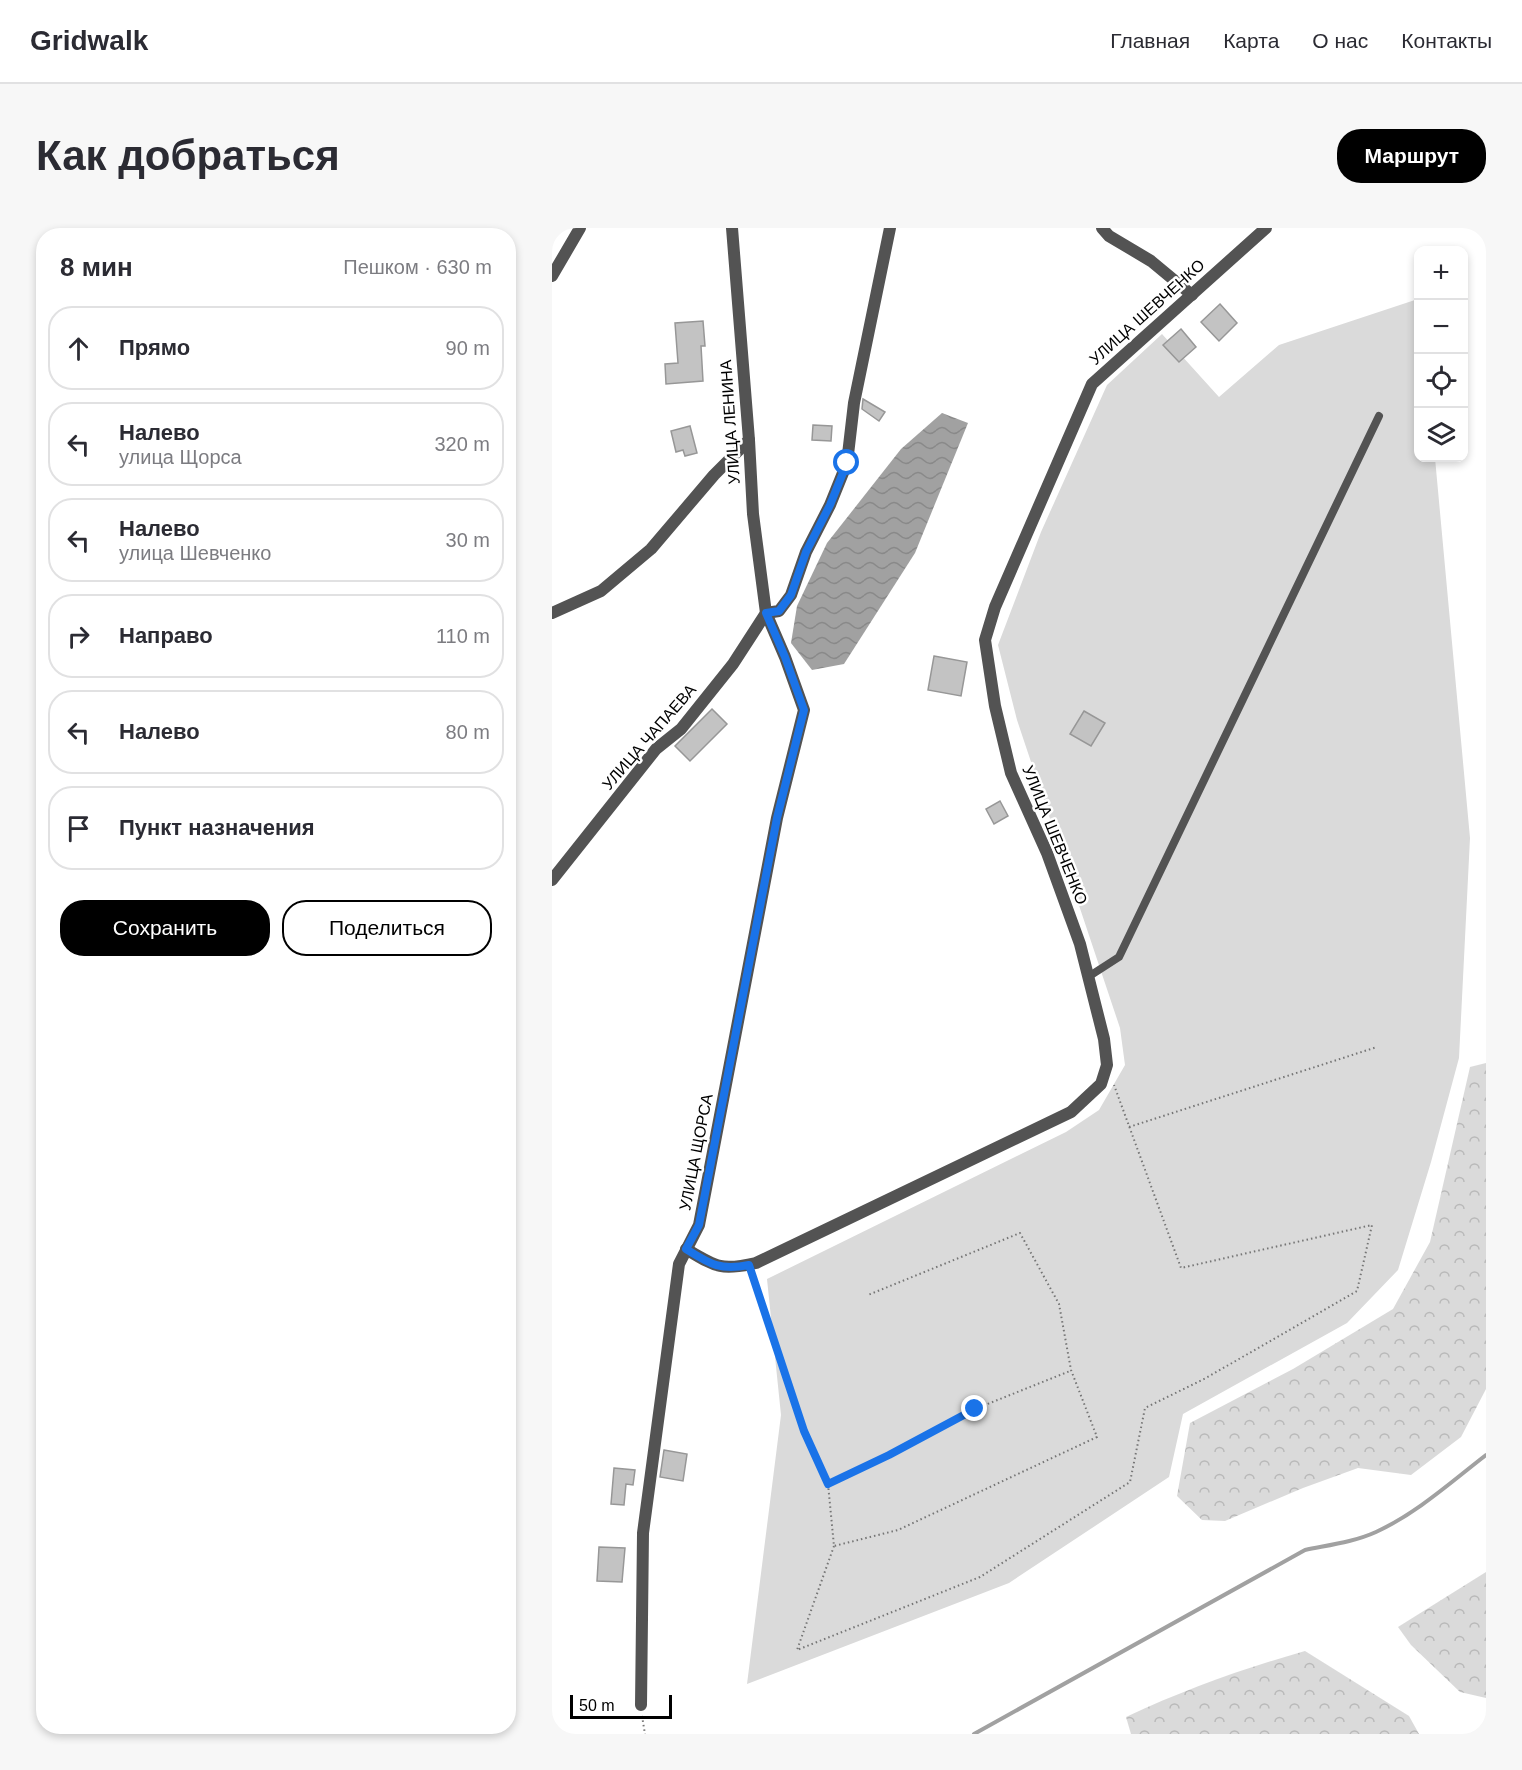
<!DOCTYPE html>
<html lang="ru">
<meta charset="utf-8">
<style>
:root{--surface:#fff;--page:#f7f7f7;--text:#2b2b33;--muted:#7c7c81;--line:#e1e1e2;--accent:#000}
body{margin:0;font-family:Helvetica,sans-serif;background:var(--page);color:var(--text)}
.controls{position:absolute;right:18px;top:18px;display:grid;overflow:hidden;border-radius:12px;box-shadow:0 3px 9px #0003}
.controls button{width:54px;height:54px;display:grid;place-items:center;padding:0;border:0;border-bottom:2px solid var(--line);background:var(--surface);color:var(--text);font:30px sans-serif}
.scale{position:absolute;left:18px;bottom:15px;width:102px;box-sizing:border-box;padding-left:6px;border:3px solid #000;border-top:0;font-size:16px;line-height:21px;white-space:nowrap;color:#000;-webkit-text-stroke:4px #fff;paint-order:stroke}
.stop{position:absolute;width:18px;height:18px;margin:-14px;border:4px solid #1a73e8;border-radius:50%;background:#fff}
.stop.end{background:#1a73e8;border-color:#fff;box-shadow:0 2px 6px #0008}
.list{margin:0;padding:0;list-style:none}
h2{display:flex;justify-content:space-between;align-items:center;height:78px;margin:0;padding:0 24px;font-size:26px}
h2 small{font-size:20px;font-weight:400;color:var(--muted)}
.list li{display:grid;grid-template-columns:39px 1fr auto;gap:18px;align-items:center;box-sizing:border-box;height:84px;margin:0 12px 12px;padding:0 12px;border:2px solid var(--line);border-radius:24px}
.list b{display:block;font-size:22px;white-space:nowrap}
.list p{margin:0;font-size:20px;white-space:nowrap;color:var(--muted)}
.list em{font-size:20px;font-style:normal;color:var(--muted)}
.actions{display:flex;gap:12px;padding:18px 24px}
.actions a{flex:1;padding:14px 0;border:2px solid var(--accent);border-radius:24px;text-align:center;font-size:21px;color:var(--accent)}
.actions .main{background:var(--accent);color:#fff}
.icon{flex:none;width:33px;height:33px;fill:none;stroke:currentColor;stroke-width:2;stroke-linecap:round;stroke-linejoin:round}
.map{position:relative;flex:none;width:934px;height:1506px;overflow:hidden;border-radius:24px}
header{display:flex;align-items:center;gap:36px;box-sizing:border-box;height:84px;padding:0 30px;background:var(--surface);border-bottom:2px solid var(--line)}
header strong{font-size:28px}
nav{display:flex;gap:33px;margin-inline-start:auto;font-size:21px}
.intro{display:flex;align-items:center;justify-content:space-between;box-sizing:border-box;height:144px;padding:0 36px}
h1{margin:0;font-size:42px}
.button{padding:15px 27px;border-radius:24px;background:var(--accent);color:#fff;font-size:21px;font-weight:700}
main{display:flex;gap:36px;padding:0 36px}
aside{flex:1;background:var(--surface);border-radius:24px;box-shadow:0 3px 9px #0003}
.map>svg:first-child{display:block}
</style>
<header>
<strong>Gridwalk</strong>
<nav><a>Главная</a><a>Карта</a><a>О нас</a><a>Контакты</a></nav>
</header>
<div class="intro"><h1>Как добраться</h1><a class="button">Маршрут</a></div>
<main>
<aside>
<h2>8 мин<small>Пешком · 630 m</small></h2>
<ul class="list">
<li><svg class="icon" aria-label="ahead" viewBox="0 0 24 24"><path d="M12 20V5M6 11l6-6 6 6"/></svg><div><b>Прямо</b></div><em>90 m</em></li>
<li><svg class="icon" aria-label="left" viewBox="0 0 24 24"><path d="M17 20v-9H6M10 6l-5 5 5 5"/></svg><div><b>Налево</b><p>улица Щорса</p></div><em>320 m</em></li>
<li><svg class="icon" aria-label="left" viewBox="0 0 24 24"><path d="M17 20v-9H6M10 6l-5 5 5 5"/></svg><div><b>Налево</b><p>улица Шевченко</p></div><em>30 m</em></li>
<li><svg class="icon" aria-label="right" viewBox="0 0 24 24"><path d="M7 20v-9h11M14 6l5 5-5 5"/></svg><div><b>Направо</b></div><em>110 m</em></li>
<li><svg class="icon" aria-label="left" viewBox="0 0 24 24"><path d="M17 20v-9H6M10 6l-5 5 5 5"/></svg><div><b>Налево</b></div><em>80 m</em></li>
<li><svg class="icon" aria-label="arrive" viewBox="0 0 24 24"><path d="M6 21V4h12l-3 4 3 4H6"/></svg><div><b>Пункт назначения</b></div></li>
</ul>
<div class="actions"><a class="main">Сохранить</a><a>Поделиться</a></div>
</aside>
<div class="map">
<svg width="934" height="1506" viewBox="0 0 934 1506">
<defs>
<pattern id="forest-crowns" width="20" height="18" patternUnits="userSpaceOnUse" patternTransform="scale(1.5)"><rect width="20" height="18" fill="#dadada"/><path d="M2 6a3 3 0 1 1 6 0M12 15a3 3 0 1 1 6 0" fill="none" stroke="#b9b9b9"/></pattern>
<pattern id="water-waves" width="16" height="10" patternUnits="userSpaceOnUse" patternTransform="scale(1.5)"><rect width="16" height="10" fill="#a1a1a1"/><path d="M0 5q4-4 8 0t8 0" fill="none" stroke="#898989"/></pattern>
</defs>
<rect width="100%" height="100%" fill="#fff"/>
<g fill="url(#forest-crowns)">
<polygon points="934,835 934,1161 909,1209 859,1247 806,1240 751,1260 673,1293 650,1292 625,1268 638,1195 741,1141 841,1081 878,1014 918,839"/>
<polygon points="934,1344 934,1470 908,1464 859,1417 846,1399"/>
<path d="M753 1423 857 1488 867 1506H579L574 1489C634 1461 690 1441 753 1423Z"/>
</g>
<polygon fill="#dadada" points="866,71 866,230 883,230 918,610 907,830 879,934 846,1042 795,1095 631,1186 617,1249 457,1355 195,1456 229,1187 215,1051 514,904 547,882 573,837 568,800 465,492 446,417 489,304 555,157 610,106 667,169 727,117"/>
<polygon fill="url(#water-waves)" points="390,185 416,195 363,325 292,436 260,442 239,415 245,378 275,315 349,221"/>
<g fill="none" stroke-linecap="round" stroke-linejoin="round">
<path stroke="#a1a1a1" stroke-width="4" d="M422 1506 753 1322C777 1317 802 1314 824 1304 865 1285 899 1254 934 1227"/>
</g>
<g fill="#c3c3c3" stroke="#979797" stroke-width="1.5">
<polygon points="668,76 685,95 667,113 649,94"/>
<polygon points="151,93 153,118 149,118 151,153 114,156 113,136 126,135 123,95"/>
<polygon points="629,101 644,119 627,134 611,117"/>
<polygon points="311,171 333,184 327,193 310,181"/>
<polygon points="261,197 280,198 279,213 260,212"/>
<polygon points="138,198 145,225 133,228 131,222 124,224 119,203"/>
<polygon points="382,428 415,434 409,468 376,462"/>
<polygon points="160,481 175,496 138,533 123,518"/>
<polygon points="532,483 553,495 539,518 518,506"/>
<polygon points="448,573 456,588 442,596 434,581"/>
<polygon points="112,1222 135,1226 131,1253 108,1249"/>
<polygon points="62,1240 83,1242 81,1257 74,1256 72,1277 59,1276"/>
<polygon points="47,1319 73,1320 70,1354 45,1353"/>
</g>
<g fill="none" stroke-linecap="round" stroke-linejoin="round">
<g stroke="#757575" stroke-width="2" stroke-dasharray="1.5 3" stroke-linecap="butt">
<polyline points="577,899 825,819"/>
<polyline points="200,1048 252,1203 276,1256 337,1227 423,1181 518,1143"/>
<polyline points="276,1256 282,1318 346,1302 545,1209 519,1142 507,1076 468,1005 316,1067"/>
<polyline points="282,1318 245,1422 428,1349 578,1254 593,1180 654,1150 805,1063 820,997 629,1040 562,857"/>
<polyline points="90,1488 93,1506"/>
</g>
<polyline stroke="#535353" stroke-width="8" points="536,749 567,729 827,188"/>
<g stroke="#535353" stroke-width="12">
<polyline points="550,0 557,8 599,33 640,67"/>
<polyline points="0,48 28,0"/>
<polyline points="0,385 49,363 99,321 162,247 197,212"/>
<polyline points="214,385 227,383 239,367 254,324 278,277 295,235 302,175 338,0"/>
<polyline points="0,652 104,521 129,501 181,436 214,385"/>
<path d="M134 1021C164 1039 169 1043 204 1035L519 884 549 856 555 837 552 811 528 716 495 625 459 545 443 478 433 412 443 379 540 156 714 0"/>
<polyline points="89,1477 91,1305 127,1036 147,997 225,590 252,482 233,429 214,385 201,286 197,212 180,0"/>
</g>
</g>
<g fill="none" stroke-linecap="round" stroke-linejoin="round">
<path stroke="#1a73e8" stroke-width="8" d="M295 235 278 277 254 324 239 367 227 383 214 385 233 429 252 482 225 590 147 997 134 1021C158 1036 168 1043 197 1037L252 1203 276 1256 337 1227 423 1181"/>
</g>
<g text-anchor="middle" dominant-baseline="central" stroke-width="5" stroke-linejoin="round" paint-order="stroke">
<g font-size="16" fill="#000" stroke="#fff">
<text transform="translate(595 84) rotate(-42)">УЛИЦА ШЕВЧЕНКО</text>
<text transform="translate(178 194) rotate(-94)">УЛИЦА ЛЕНИНА</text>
<text transform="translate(97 509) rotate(-49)">УЛИЦА ЧАПАЕВА</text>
<text transform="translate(503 607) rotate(68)">УЛИЦА ШЕВЧЕНКО</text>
<text transform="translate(144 924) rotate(-79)">УЛИЦА ЩОРСА</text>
</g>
</g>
</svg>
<div class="controls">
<button>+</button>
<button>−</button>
<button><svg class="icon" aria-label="locate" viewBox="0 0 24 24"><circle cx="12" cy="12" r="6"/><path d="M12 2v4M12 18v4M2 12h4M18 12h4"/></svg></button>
<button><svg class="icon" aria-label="layers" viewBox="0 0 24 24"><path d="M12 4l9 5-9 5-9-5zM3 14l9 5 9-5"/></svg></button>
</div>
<div class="scale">50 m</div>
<div class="stop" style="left:295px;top:235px"></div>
<div class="stop end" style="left:423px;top:1181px"></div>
</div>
</main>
